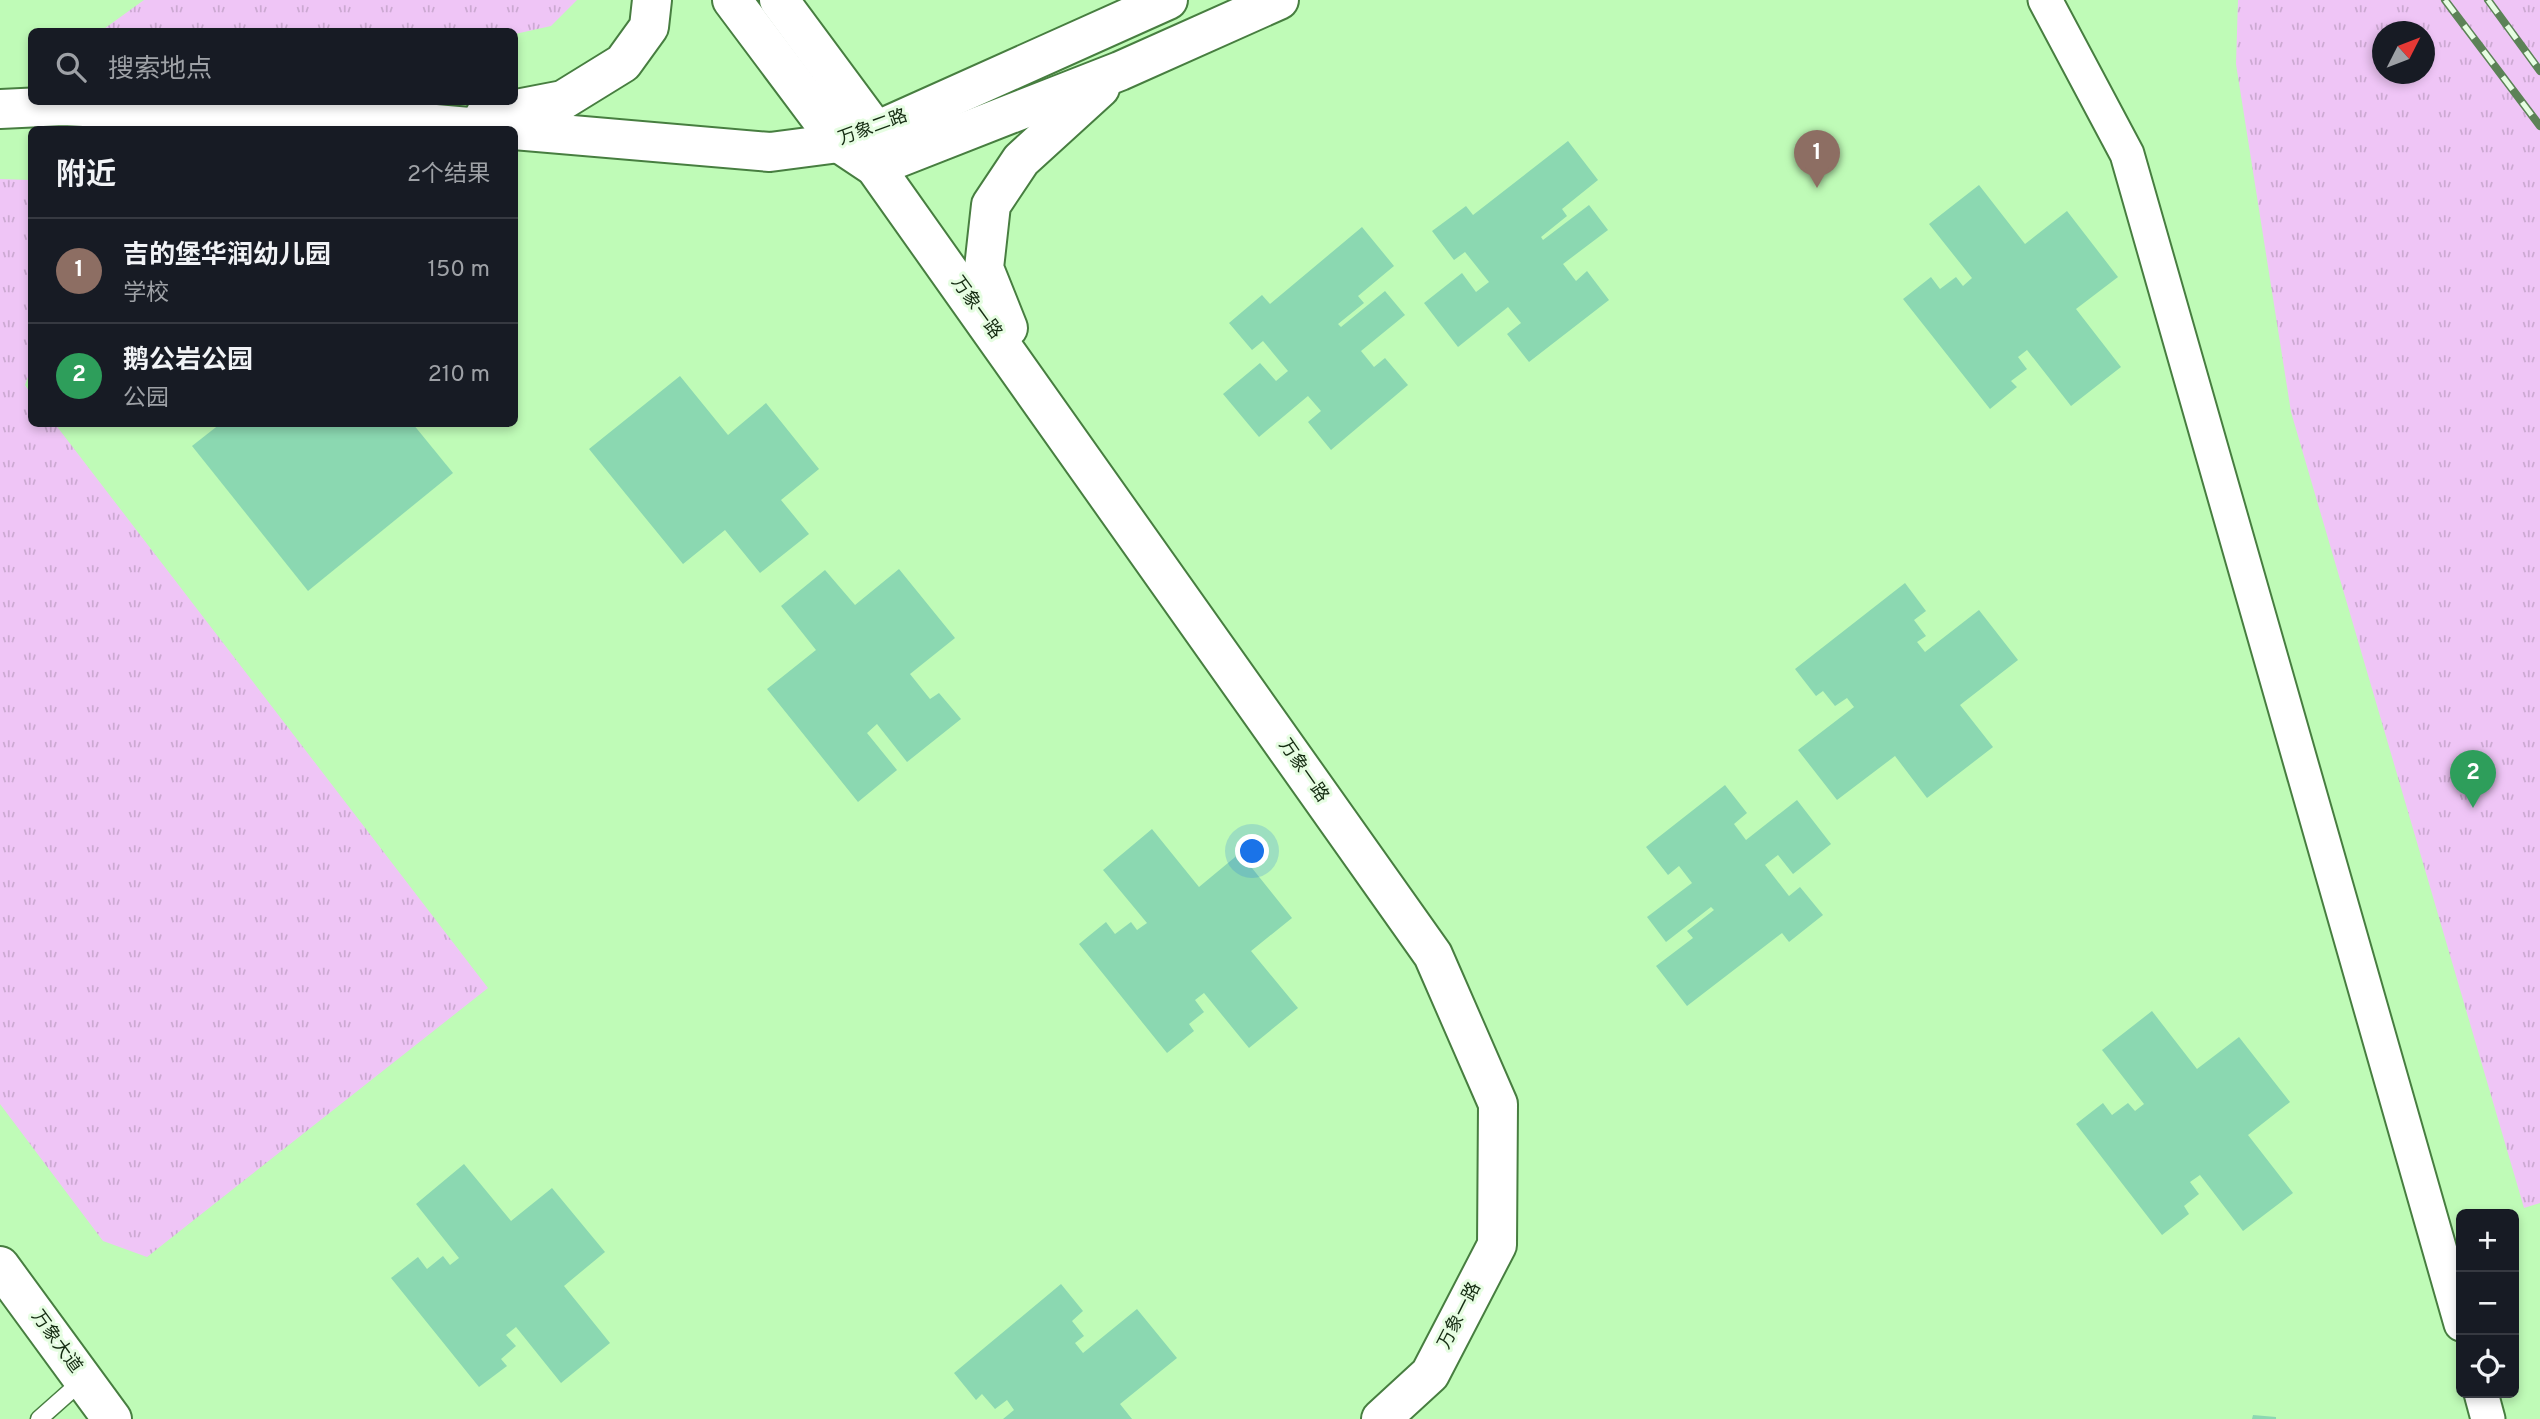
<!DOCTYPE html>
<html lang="zh">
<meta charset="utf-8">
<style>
:root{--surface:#171b24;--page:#20242c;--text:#f1f3f6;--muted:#9ea1a6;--line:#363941;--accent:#2563eb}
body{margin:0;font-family:Overpass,"Noto Sans SC",sans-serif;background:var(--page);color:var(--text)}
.controls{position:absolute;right:21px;bottom:21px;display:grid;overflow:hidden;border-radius:10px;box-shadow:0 4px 10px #0003}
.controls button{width:63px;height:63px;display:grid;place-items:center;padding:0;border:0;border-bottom:2px solid var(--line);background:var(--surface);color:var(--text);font:35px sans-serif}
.compass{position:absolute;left:2372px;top:21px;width:63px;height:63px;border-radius:50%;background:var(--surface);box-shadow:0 4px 10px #0003;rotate:48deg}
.you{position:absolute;left:1253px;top:852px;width:24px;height:24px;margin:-18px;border:5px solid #fff;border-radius:50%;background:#1a73e8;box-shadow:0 0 0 10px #1a73e833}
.badge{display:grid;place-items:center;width:46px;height:46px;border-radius:50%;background:var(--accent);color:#fff;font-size:23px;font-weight:700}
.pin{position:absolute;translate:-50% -58px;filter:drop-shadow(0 2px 4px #0008)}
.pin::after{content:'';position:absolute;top:37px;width:24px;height:21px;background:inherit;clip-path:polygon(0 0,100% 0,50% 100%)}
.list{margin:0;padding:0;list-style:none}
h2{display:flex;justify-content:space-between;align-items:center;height:91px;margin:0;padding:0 28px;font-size:30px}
h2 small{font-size:23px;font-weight:400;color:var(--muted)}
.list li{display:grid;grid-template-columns:46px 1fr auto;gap:21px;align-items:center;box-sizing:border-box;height:105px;padding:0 28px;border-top:2px solid var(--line)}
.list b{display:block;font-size:26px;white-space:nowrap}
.list p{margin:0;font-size:23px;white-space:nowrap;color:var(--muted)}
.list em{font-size:23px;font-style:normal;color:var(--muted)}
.icon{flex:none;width:38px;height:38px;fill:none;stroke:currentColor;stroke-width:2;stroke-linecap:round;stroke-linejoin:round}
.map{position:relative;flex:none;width:2540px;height:1419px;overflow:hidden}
.search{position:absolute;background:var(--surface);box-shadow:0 4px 10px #0003;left:28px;top:28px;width:490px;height:77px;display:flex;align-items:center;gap:18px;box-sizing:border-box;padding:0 24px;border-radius:10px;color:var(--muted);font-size:26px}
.panel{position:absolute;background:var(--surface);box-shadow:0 4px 10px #0003;left:28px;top:126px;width:490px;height:301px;border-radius:10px}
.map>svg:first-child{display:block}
</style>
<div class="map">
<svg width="2540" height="1419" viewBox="0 0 2540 1419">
<defs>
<pattern id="grass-tufts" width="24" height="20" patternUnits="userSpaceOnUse" patternTransform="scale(1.75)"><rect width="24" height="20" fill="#efc5f6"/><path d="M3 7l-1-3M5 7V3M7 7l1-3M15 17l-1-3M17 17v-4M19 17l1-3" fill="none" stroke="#cca9d2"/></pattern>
</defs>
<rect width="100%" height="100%" fill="#bffbb7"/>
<g fill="url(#grass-tufts)" fill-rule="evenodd">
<polygon points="144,0 577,0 551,26 515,34 514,32 101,31"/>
<path d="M2238 0H2540V1203L2524 1208 2291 412 2236 64ZM2382 32H2424V74H2382Z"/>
<polygon points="0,179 31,180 32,366 25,385 31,394 32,424 55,424 488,988 147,1257 103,1241 0,1104"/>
</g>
<g fill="#8bd8b1">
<polygon points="1568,141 1598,180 1562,209 1567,216 1541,237 1543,240 1589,205 1608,230 1563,264 1576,281 1587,271 1609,300 1529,362 1507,334 1521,323 1508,307 1458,347 1424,303 1462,273 1476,292 1489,282 1465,252 1454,260 1432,231 1466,206 1473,215"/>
<polygon points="1979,185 2025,244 2067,211 2118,277 2076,309 2121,367 2071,406 2027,350 2018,357 2027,369 2011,381 2017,387 1990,409 1903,299 1931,277 1940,289 1956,277 1963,286 1972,278 1929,224"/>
<polygon points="1362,227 1394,266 1358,296 1364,303 1338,324 1341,327 1385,291 1405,315 1361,351 1374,367 1385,358 1408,385 1331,450 1308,422 1321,411 1308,396 1259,437 1223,394 1260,363 1276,381 1288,371 1263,341 1252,350 1229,323 1262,295 1270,304"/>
<polygon points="680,376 728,435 766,403 819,469 781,500 809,534 760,573 725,530 683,564 589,449"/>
<polygon points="220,424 413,424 453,473 308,591 192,446"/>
<polygon points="899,569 955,638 910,674 930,699 939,693 961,719 907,762 877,724 867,733 897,770 858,802 767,689 816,650 781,606 825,570 855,605"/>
<polygon points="1905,583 1926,611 1914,620 1926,636 1917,642 1925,652 1979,610 2018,660 1960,705 1993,747 1927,798 1895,756 1837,800 1798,750 1854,707 1847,698 1835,706 1823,691 1816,696 1795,669"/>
<polygon points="1725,785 1747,813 1734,824 1746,840 1797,800 1831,844 1793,874 1778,855 1765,865 1789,896 1800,887 1823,915 1789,942 1782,933 1687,1006 1656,966 1693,938 1687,931 1714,910 1711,907 1666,942 1647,917 1692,883 1679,866 1668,875 1646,847"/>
<polygon points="1152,829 1199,887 1240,853 1292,918 1251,951 1298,1008 1249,1048 1204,993 1195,1000 1204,1012 1189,1024 1194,1031 1167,1053 1079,944 1106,922 1115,934 1131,922 1137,930 1147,923 1103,870"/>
<polygon points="2152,1011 2197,1069 2239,1037 2290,1102 2248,1135 2293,1193 2243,1231 2200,1175 2190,1182 2199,1194 2184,1206 2189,1214 2162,1235 2076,1124 2103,1103 2112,1115 2128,1103 2135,1111 2144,1104 2102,1050"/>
<polygon points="464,1164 511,1221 552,1188 605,1252 564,1286 610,1343 561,1383 516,1327 506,1335 516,1346 501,1359 507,1366 479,1387 391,1278 418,1257 427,1269 443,1256 450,1265 459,1258 416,1204"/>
<polygon points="1061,1284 1083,1311 1072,1321 1084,1336 1075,1343 1083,1353 1137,1309 1177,1358 1120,1404 1132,1419 1003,1419 1014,1410 1007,1400 995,1409 982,1394 976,1400 954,1373"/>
<polygon points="2253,1415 2276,1417 2276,1419 2252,1419"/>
</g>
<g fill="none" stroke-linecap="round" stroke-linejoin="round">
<defs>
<polyline id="lane" points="39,1419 83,1380"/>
<g id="street">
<polyline points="2045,0 2127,154 2461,1324"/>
<polyline points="2481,1393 2488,1419"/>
</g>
<g id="secondary">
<polyline points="732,0 839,143 875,167 1433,955 1498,1104 1497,1245 1430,1374 1381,1419"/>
<polyline points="779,0 876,131 875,155"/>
<polyline points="0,109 63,106 435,124 504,130"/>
<polyline points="485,115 563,100 623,63 649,27 652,0"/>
<polyline points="514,130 770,152 839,143 876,131 1168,0"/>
<polyline points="875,167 1120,71 1279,0"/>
<polyline points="1008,328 984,268 991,205 1021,160 1100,88"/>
<polyline points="0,1266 112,1419"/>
</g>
</defs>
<use href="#lane" stroke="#477e40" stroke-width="19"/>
<use href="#street" stroke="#477e40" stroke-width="37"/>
<use href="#secondary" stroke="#477e40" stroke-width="42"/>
<use href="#lane" stroke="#fff" stroke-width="16"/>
<use href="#street" stroke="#fff" stroke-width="33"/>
<use href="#secondary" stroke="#fff" stroke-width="38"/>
<defs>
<g id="rail">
<polyline points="2445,0 2540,126"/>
<polyline points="2488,0 2540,71"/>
</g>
</defs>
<use href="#rail" stroke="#5c8257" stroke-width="8"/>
<use href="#rail" stroke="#e6fde2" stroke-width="5" stroke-dasharray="16" stroke-linecap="butt"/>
</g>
<g text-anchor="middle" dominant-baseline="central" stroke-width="6" stroke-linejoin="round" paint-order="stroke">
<g font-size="18" fill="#142b11" stroke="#e6fde2">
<text transform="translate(873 128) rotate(-20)">万象二路</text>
<text transform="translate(976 308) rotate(54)">万象一路</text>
<text transform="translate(1303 771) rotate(55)">万象一路</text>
<text transform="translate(1460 1316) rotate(-63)">万象一路</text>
<text transform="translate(56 1342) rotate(54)">万象大道</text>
</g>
</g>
</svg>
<div class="controls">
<button>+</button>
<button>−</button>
<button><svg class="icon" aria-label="locate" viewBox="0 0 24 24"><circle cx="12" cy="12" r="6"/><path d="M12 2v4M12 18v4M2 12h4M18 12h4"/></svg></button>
</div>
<svg class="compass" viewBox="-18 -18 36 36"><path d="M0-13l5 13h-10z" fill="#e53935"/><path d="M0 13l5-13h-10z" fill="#9ea1a6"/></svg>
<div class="you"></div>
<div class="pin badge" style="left:1817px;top:188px;background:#8d6e63">1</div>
<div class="pin badge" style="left:2473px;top:808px;background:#2e9e5b">2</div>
<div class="search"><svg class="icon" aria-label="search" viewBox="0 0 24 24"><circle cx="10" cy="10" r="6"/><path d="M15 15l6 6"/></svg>搜索地点</div>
<section class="panel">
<h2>附近<small>2个结果</small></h2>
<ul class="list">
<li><span class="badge" style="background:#8d6e63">1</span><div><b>吉的堡华润幼儿园</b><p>学校</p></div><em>150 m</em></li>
<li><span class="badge" style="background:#2e9e5b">2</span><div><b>鹅公岩公园</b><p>公园</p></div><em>210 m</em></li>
</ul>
</section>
</div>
